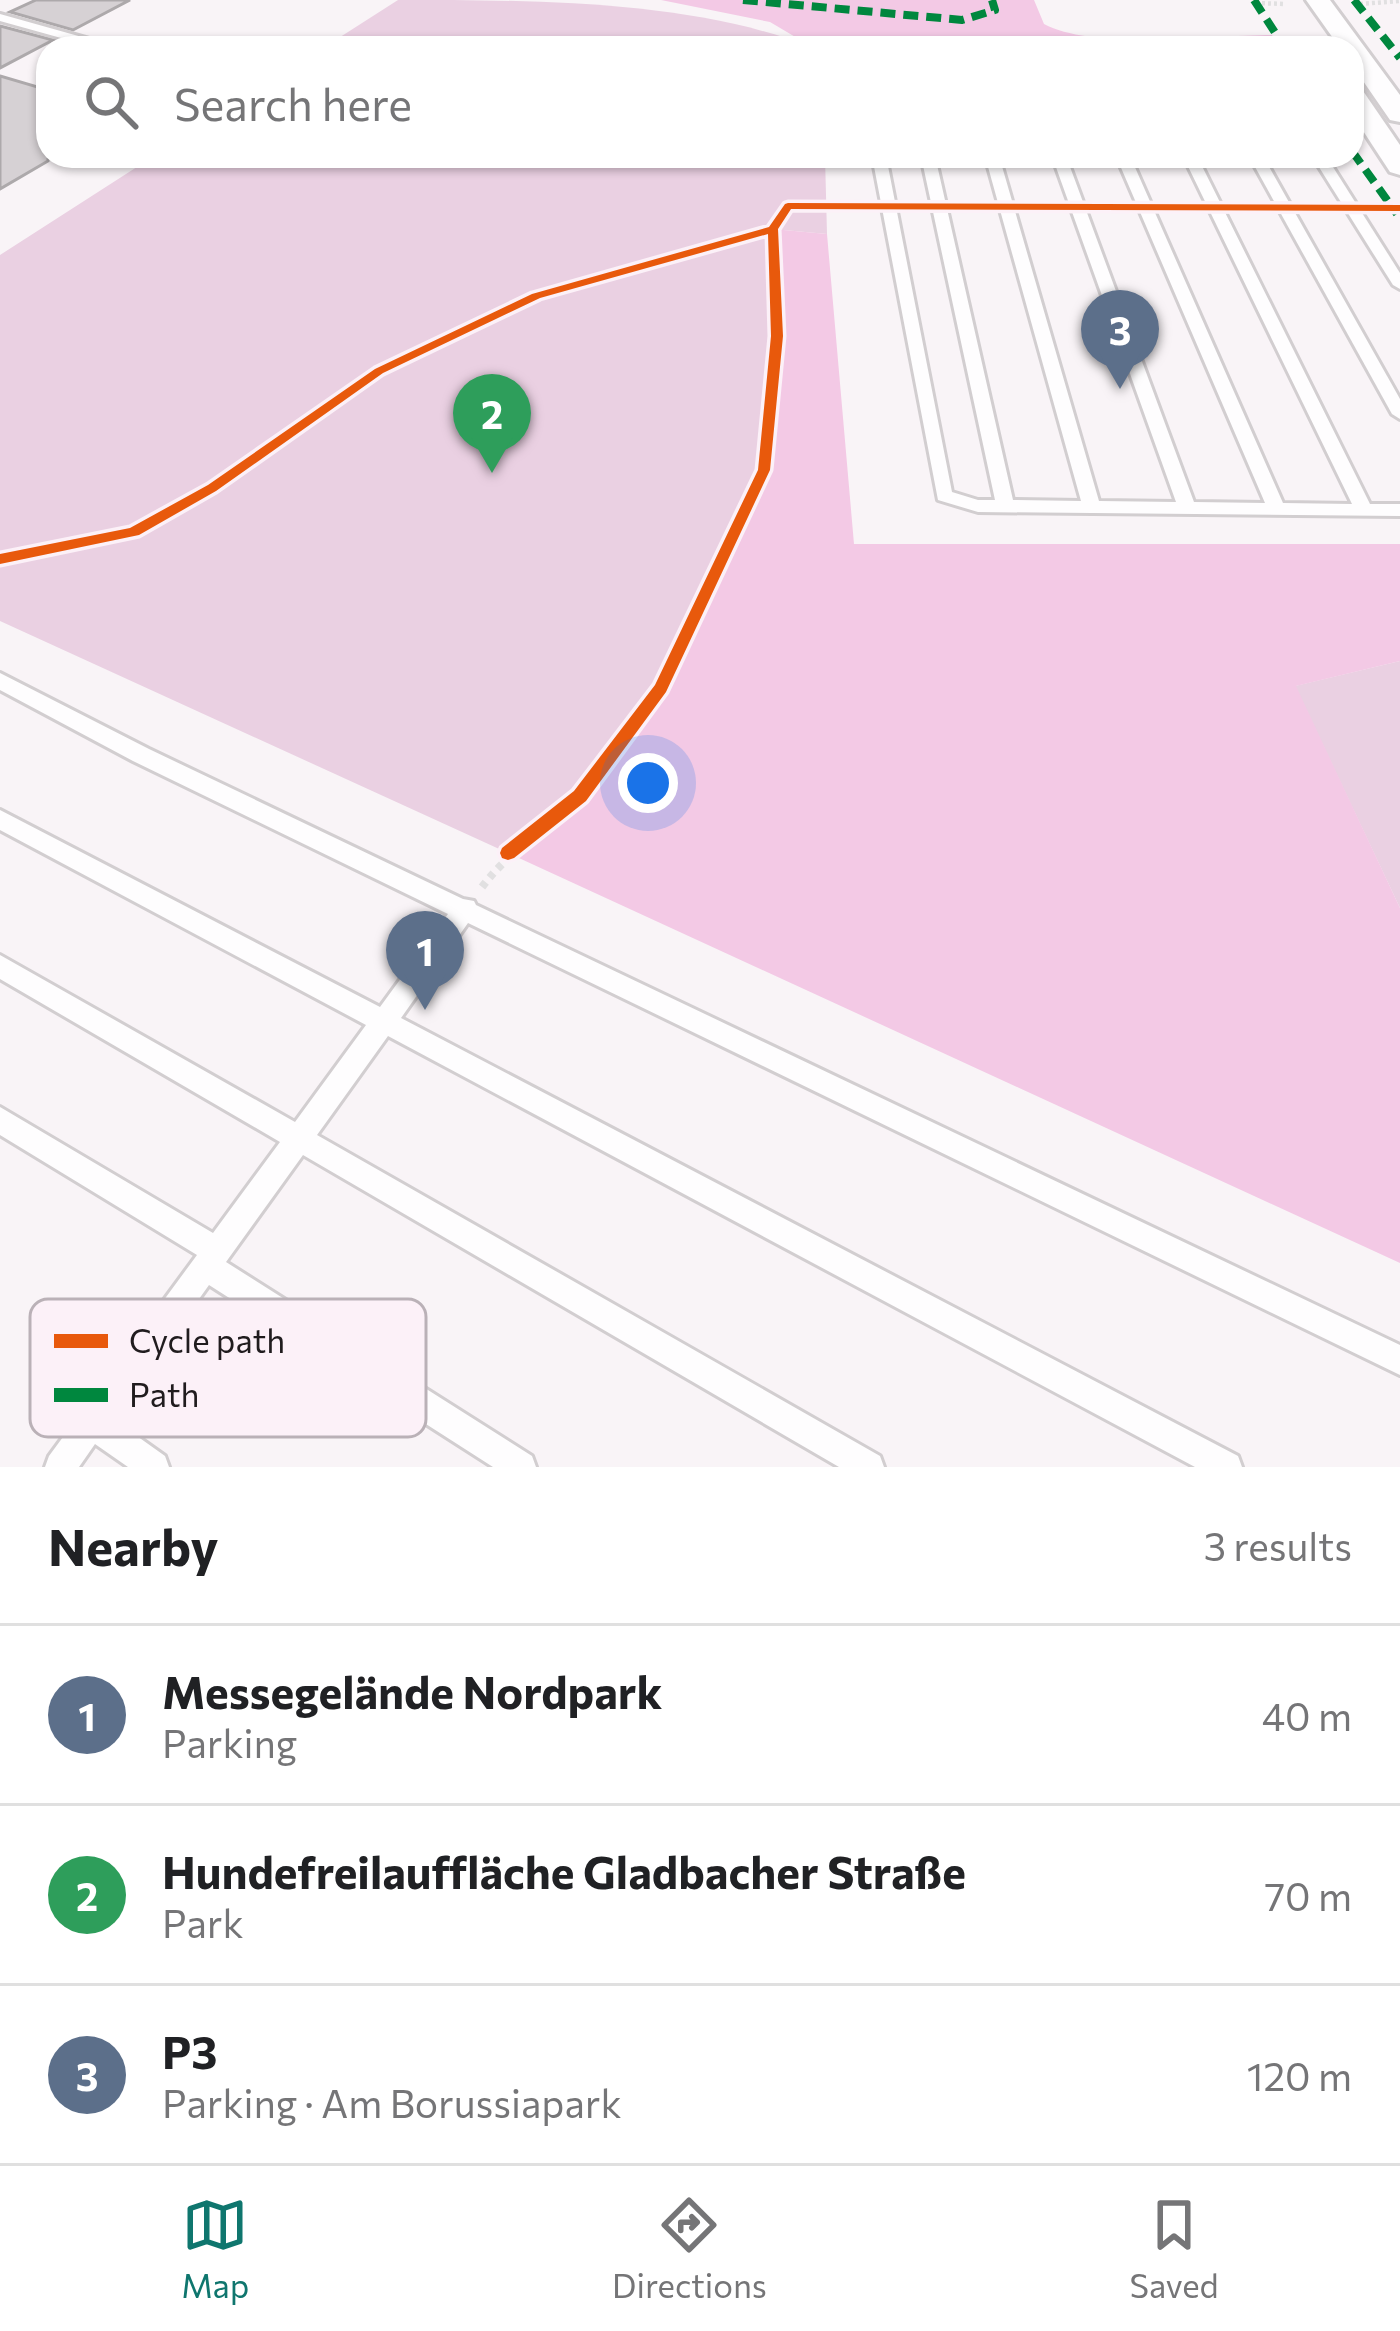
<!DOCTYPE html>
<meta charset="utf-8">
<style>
:root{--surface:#fff;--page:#f6f6f6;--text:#202124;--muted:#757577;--line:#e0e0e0;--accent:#0f766e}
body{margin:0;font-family:Commissioner,sans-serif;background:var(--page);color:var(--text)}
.you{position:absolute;left:648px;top:783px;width:42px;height:42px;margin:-30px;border:9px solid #fff;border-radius:50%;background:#1a73e8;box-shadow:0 0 0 18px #1a73e833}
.badge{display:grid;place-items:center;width:78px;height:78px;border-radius:50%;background:var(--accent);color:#fff;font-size:39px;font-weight:700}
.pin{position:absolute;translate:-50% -99px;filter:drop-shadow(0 3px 6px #0008)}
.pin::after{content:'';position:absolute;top:63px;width:42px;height:36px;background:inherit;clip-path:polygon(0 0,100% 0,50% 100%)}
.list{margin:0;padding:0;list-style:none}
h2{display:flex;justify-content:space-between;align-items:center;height:156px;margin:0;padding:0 48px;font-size:51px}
h2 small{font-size:39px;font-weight:400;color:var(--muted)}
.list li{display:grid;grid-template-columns:78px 1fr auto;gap:36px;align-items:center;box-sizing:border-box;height:180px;padding:0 48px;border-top:3px solid var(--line)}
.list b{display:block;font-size:45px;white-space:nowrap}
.list p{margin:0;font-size:39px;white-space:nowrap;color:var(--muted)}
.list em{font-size:39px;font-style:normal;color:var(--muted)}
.icon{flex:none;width:66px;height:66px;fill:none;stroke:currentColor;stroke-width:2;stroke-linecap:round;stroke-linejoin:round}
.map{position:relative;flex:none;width:1400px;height:1467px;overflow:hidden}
.search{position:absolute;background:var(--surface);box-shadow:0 3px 9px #0004;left:36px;right:36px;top:36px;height:132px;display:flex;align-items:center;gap:30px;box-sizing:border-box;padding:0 42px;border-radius:36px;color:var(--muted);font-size:45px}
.sheet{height:696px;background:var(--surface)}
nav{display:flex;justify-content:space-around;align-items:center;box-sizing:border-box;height:168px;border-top:3px solid var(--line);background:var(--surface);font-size:33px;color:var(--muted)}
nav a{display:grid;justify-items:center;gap:6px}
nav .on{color:var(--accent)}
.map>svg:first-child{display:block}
</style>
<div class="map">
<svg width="1400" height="1467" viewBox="0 0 1400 1467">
<rect width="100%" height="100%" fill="#f9f4f7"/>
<g fill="#ead0e2">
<path d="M398 0C534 0 692 0 814 48H323Z"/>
<polygon points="154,156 825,156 827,234 773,229 777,336 764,470 661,688 580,796 508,853 0,621 0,255"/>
<polygon points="1400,661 1400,908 1295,686"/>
</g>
<g fill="#f3c9e5">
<path d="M661 0H1034L1044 24C1095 51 1214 35 1272 35L1280 48H814L770 22Z"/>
<polygon points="773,229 827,234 854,544 1400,544 1400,661 1296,686 1400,908 1400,1263 508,853 580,796 661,688 764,470 777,336"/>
</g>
<g fill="#d6d1d4" stroke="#ada9ab" stroke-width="3">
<polygon points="36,0 130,0 73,30 10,12"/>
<polygon points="0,26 53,40 0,68"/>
<polygon points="0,76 48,90 48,161 0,189"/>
</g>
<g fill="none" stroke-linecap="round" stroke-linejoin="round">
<defs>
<g id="lane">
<polygon points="0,14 114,46 116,48 97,48 0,21"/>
<polygon points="872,156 886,156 952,492 978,500 995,500 921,156 935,156 1013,500 1081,501 985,156 999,156 1099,501 1176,502 1052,156 1066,156 1194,502 1265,503 1116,156 1130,156 1283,503 1352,504 1183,156 1197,156 1370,504 1400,504 1400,516 978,512 938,500"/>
<polygon points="1249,156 1263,156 1400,399 1400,419 1392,414"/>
<polygon points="1312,156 1326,156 1400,273 1400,289 1393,285"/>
<polygon points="0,673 149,749 463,899 474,901 476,905 1400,1345 1400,1375 468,923 401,1018 1238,1456 1242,1467 1195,1467 388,1036 317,1135 880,1456 884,1467 839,1467 303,1155 226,1262 532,1456 536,1467 493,1467 209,1285 113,1419 165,1456 169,1467 128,1467 95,1444 79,1467 45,1467 49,1456 197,1255 0,1135 0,1107 213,1233 280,1142 0,979 0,955 295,1122 366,1025 0,830 0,810 380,1007 448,914 133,761 0,690"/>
</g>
<g id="street">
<polygon points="1306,0 1330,0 1400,95 1400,122 1390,120 1352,65 1352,48 1340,48"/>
<polygon points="1352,86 1361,88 1400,145 1400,175 1390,172 1352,114"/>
</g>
</defs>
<use href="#lane" stroke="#d2ced0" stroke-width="6"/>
<use href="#street" stroke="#d2ced0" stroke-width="6"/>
<g stroke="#e1e0e1" stroke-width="4.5" stroke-dasharray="3 3" stroke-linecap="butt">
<polyline points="1256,3 1285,4"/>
<polyline points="1360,4 1400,1"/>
<polyline points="733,240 773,229"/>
<polyline points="773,240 773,229 788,206 863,207"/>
</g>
<g stroke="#e1e0e1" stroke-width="6" stroke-dasharray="4.5 4.5" stroke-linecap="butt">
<polyline points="47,550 134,532 212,488 379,371 536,296 744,237"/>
<polyline points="726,550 764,470 777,336 773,237"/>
</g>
<g stroke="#e1e0e1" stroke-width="8" stroke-dasharray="6 6" stroke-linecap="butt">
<polyline points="0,559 62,547"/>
<path d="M482 887C512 847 552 828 583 793 647 718 686 635 728 547"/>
</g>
<use href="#lane" fill="#fefdfe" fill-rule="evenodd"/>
<use href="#street" fill="#fefdfe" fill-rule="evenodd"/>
<g stroke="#00873e" stroke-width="8" stroke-dasharray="15 8" stroke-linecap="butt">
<polyline points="743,0 962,20 995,10 992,0"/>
<polyline points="1254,0 1285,48"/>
<polyline points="1354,0 1400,58"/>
<polyline points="1352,151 1397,214"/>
</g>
<defs>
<polygon id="cycleway" points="788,203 1400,205 1400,211 791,209 778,229 783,336 770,470 666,692 586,801 514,858 508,860 502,858 500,853 502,848 574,791 655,685 758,470 771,336 768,234 540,298 383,373 216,491 139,535 0,564 0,554 130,528 208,485 375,369 532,294 769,227 785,204"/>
</defs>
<use href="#cycleway" stroke="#fcf1f8" stroke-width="7"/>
<use href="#cycleway" fill="#e8590c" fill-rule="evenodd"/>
</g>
<rect x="30" y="1299" width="396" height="138" rx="18" fill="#fcf1f8" stroke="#bab1b7" stroke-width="3"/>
<rect x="54" y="1334" width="54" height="14" fill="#e8590c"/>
<rect x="54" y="1388" width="54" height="14" fill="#00873e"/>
<g font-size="33" fill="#201c1e">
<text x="129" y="1353">Cycle path</text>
<text x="129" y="1407">Path</text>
</g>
</svg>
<div class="you"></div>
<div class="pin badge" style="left:425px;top:1010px;background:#5c6f8a">1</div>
<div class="pin badge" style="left:492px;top:473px;background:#2e9e5b">2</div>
<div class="pin badge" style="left:1120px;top:389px;background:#5c6f8a">3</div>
<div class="search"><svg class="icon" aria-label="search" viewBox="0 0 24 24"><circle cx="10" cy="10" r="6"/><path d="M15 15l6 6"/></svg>Search here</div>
</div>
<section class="sheet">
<h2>Nearby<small>3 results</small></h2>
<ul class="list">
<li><span class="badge" style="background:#5c6f8a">1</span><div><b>Messegelände Nordpark</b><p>Parking</p></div><em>40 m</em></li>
<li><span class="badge" style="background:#2e9e5b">2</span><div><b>Hundefreilauffläche Gladbacher Straße</b><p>Park</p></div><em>70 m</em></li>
<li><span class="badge" style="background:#5c6f8a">3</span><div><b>P3</b><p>Parking · Am Borussiapark</p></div><em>120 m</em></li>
</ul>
</section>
<nav>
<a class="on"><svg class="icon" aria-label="map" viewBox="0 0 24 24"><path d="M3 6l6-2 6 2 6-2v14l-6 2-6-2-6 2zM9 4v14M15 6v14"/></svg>Map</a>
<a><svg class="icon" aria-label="directions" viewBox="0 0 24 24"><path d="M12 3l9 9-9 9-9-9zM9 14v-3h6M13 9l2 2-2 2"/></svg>Directions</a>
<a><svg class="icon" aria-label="saved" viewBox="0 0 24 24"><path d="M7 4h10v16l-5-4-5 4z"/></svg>Saved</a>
</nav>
